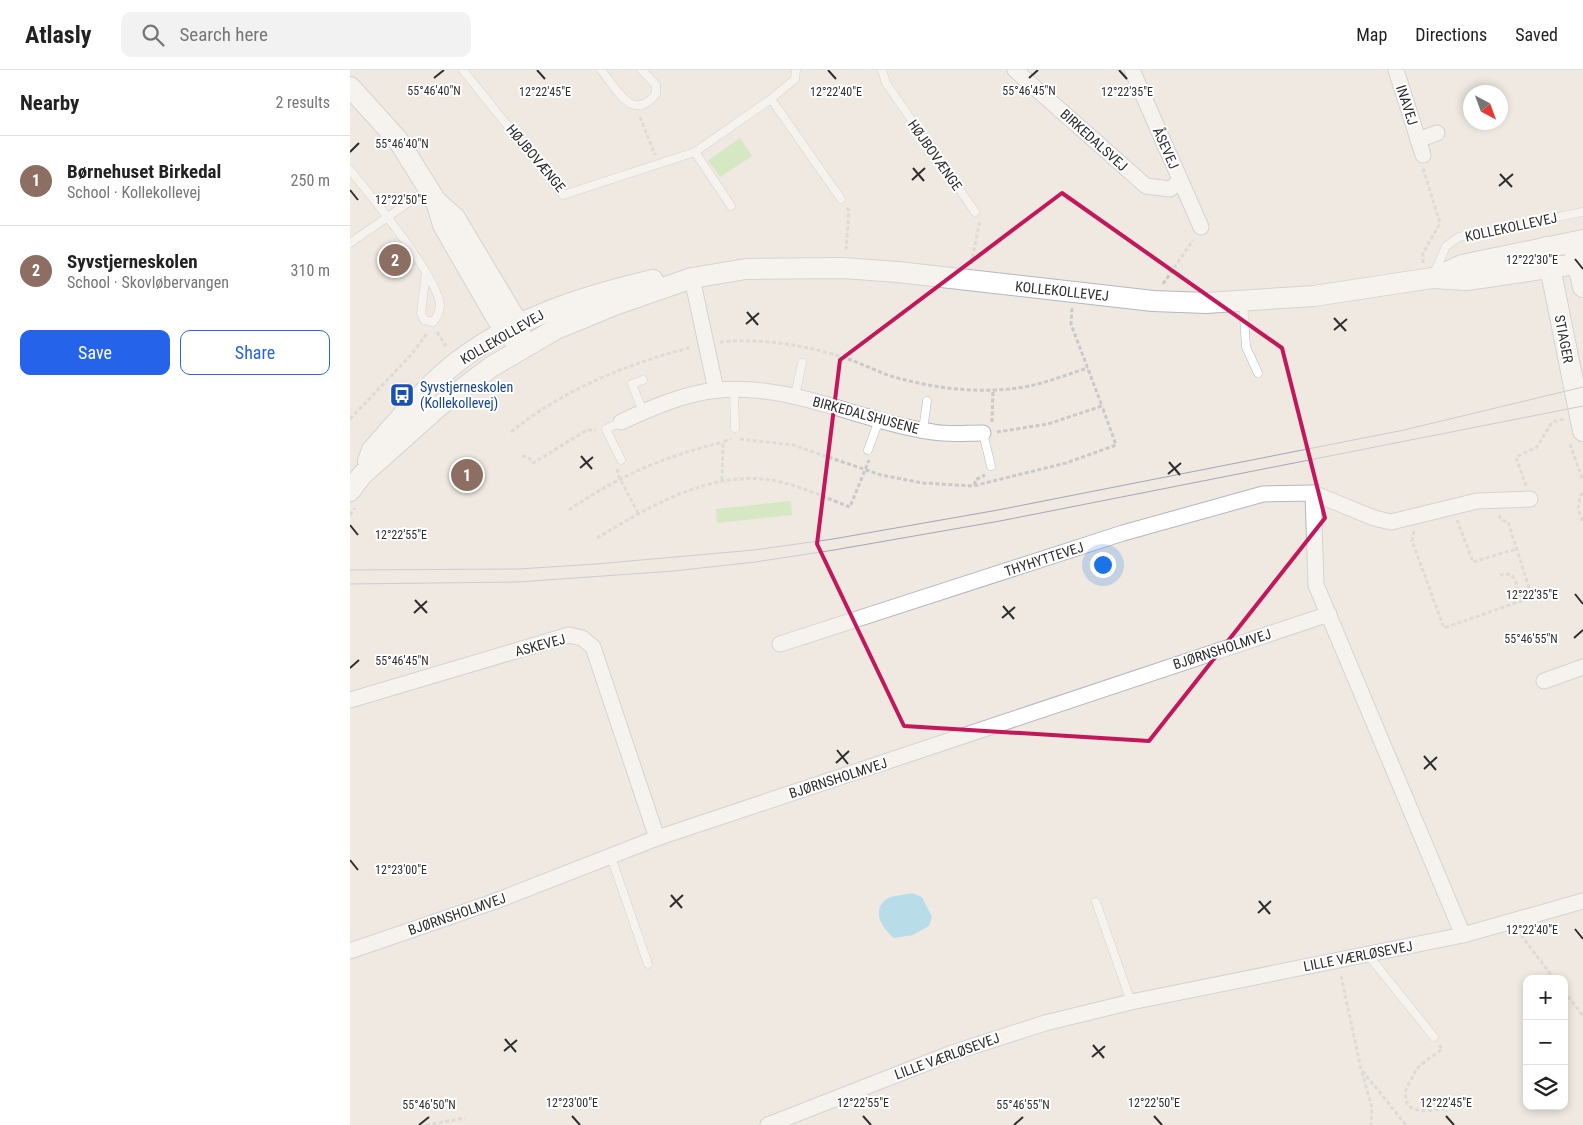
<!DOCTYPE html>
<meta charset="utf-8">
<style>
:root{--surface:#fff;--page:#f2f2f2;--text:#222;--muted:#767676;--line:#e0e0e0;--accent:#2563eb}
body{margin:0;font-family:"Roboto Condensed",sans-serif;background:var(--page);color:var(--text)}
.controls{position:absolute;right:15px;bottom:15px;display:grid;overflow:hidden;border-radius:10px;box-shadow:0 2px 8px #0003}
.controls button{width:45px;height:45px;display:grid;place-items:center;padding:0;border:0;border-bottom:1px solid var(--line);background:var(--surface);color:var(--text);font:25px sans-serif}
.compass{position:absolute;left:1113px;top:15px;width:45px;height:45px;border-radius:50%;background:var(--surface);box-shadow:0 2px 8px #0003;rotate:139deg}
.you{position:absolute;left:752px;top:494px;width:18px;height:18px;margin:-12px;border:4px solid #fff;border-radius:50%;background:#1a73e8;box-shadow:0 0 0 8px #1a73e833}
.badge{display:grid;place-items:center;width:32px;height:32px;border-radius:50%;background:var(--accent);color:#fff;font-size:16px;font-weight:700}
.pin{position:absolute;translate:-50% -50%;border:2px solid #fff;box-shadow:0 1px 5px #0006}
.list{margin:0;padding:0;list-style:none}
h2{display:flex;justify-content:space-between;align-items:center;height:65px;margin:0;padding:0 20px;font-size:21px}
h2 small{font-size:16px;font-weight:400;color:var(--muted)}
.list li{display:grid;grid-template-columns:32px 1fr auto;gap:15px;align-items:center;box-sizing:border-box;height:90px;padding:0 20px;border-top:1px solid var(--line)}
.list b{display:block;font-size:19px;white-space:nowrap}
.list p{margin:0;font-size:16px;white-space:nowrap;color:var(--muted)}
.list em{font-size:16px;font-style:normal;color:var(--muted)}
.actions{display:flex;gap:10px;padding:15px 20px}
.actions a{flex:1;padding:11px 0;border:1px solid var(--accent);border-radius:10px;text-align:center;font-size:18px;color:var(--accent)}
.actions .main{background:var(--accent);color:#fff}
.icon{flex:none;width:28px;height:28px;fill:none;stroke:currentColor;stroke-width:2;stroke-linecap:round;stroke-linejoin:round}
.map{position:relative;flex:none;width:1233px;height:1055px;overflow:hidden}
header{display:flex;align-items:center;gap:30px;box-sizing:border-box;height:70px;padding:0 25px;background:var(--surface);border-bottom:1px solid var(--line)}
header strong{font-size:24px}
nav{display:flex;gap:28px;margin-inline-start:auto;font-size:18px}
.search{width:350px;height:45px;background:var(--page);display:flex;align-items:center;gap:12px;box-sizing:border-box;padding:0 18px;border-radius:10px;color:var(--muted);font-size:19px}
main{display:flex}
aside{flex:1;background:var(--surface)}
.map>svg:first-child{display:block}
</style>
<header>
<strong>Atlasly</strong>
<div class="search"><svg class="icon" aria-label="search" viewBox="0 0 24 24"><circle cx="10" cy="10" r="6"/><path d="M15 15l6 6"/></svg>Search here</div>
<nav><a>Map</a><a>Directions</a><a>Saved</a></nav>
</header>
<main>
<aside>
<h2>Nearby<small>2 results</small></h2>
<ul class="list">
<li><span class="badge" style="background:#8d6e63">1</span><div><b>Børnehuset Birkedal</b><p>School · Kollekollevej</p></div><em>250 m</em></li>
<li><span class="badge" style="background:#8d6e63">2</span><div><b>Syvstjerneskolen</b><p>School · Skovløbervangen</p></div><em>310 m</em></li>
</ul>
<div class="actions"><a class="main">Save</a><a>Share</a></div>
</aside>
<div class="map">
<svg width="1233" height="1055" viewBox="0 0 1233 1055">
<rect width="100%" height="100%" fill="#efe9e1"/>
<g fill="#b6e59e">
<polygon points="390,68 402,86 370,107 358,90"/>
<polygon points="441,431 442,445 367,453 366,439"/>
</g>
<path fill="#75cff0" d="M562 823 572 827 582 847 579 856 563 865 544 868C532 858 520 840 538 828 544 825 555 825 562 823Z"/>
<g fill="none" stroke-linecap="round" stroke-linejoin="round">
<defs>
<g id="lane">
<polyline points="113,0 213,125 345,82 421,29 445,9 446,0"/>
<path d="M251 0C268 20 282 53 306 24V15L292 0"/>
<polyline points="532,0 536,13 625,142"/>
<polyline points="421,29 491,129"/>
<polyline points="345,82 381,136"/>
<path d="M0 100C19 123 89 209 90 235 90 241 87 247 83 252L74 250 71 243 76 203"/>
<polyline points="0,173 78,119"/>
<polyline points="1084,204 1096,176 1109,167 1233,142"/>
<polyline points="893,232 896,277 908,303"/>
<polyline points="293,310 282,314 293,342"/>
<polyline points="384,319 385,358"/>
<polyline points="445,326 452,293"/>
<polyline points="271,352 256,359 271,390"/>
<polyline points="573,360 577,331"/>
<polyline points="633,363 641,396"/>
<polyline points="518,380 529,350"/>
<polyline points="261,787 298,894"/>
<polyline points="746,832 781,932"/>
<polyline points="1018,885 1084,967"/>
</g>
<g id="street">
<polyline points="665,0 796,116 820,119 830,111"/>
<polyline points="782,0 851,157"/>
<polyline points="1046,0 1073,85"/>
<polyline points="1068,70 1087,63"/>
<polyline points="342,208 366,320"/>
<path d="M271 352C301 338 335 323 368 320 443 313 511 352 583 362 599 365 617 363 633 363"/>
<polyline points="963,423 966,515 1113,865"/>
<polyline points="430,574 773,463 913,424 963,423 1024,448 1041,452 1127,431 1180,429"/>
<polyline points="1194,611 1233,597"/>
<polyline points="0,630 219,565 232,568 243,577 307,768"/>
<polyline points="0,881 143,832 307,768 979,544"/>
<polyline points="418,1055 602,983 695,953 781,932 1113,865 1233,831"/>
</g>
<g id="secondary">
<polyline points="0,17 48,70 86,131 93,155 139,235 155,262 164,270"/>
<polyline points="86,131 105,148 169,255 171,268"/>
<polyline points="1196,177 1233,361"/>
<polyline points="1225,182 1233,217"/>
<polyline points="1086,207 1112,195 1233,170"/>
<path d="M18 391 22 380C49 350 75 317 107 292 164 248 234 226 303 210"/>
<polyline points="0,421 12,405 88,337 141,297 206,259 267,234 342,208 396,199 493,198 548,202 803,231 856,233 964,226 1082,208 1117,210 1233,193"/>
</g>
</defs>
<use href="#lane" stroke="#b4b7c1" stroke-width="9"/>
<use href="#street" stroke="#b4b7c1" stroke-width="17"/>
<use href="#secondary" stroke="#b4b7c1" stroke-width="22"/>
<g stroke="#c9c9c9" stroke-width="3" stroke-dasharray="4 2.5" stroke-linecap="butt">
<polyline points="290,47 305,85"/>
<polyline points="496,180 499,141 496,137"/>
<polyline points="1073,193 1073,183 1090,153 1073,98"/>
<polyline points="621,194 630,151"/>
<polyline points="813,214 843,170"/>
<polyline points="87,262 97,278"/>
<path d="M370 272C412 268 457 275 498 289 513 294 528 302 544 307 587 319 635 325 679 316 699 312 718 304 738 298"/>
<polyline points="0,349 61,285 78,262"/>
<polyline points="642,352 643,319"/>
<path d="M161 362C214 319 277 294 342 277"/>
<polyline points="647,362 698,354 752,336 721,254 722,238"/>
<polyline points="390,369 443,375 531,405 573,413 623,416 716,393 766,375 752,336"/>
<polyline points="1220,374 1233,411"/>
<polyline points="172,386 178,387 183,393 237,360 246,360"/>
<polyline points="268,399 267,403 288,443"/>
<polyline points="372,410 373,372 381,369"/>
<polyline points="625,415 625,410 635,405"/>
<polyline points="1176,416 1166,387 1187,377 1202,352 1214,349"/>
<polyline points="1233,424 1231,424 1228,438 1233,453"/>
<path d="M219 440C270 405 313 387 373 372"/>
<polyline points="0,445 5,438"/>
<polyline points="1149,445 1151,450 1158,452 1182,527 1171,531"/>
<polyline points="1107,450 1123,492 1166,479"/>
<polyline points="1064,461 1062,471 1094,558 1171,531 1165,509 1160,504 1150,505"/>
<path d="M247 468C297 438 353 404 413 409 443 412 473 427 500 437L519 390"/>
<polyline points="1171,865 1204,909"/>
<polyline points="991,906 1011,999 1056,1055"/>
<polyline points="1214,921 1233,946"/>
<path d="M1089 975 1092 979C1084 986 1070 993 1065 1002 1063 1007 1058 1014 1056 1020 1051 1044 1077 1043 1092 1038L1096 1042"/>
<polyline points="1012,1002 1022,1038 1021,1055"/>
<polyline points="76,1055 115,1048"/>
</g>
<use href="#lane" stroke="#fff" stroke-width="8"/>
<use href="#street" stroke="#fff" stroke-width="15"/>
<use href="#secondary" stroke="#fff" stroke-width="20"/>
<g stroke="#a3a6b8" stroke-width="1">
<polyline points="0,500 168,499 246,494 404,480 483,469 648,440 1054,360 1233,317"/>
<polyline points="0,514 168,512 324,501 405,492 484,480 650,451 1233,336"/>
</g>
</g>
<path d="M0 0H1233V1055H0ZM712 123 932 278 975 448 799 671 554 656 467 474 490 290Z" fill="#efe9e1" fill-opacity=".55" fill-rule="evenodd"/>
<path fill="none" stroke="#c2185b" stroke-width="4" stroke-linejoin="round" d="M712 123 932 278 975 448 799 671 554 656 467 474 490 290Z"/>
<path fill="none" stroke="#2e2e2e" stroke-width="2" d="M187 0 195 9M478 0 486 9M769 0 777 9M84 8 94 0M679 8 688 0M0 82 9 73M563 98 574 111M1150 104 1162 117M562 110 575 98M1149 116 1163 104M0 120 8 130M1225 189 1233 199M397 242 408 255M984 248 996 261M396 254 409 243M984 260 997 249M231 386 242 399M819 392 830 405M230 398 243 387M818 404 831 393M0 455 8 465M1225 524 1233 534M65 530 77 543M653 536 664 549M64 543 77 531M652 548 665 537M1224 568 1233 560M0 598 9 590M487 680 498 694M1074 686 1086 700M486 693 499 681M1074 699 1087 687M0 790 8 800M321 825 332 838M909 831 920 844M320 837 333 825M908 843 921 831M1225 859 1233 869M155 969 166 982M743 975 754 988M154 981 167 970M742 987 755 976M222 1046 230 1055M513 1046 521 1055M804 1046 812 1055M1096 1046 1104 1055M69 1055 79 1047M664 1055 673 1047"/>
<defs>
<symbol id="bus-square" viewBox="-11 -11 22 22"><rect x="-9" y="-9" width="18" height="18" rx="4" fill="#1a4fb4" stroke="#fff"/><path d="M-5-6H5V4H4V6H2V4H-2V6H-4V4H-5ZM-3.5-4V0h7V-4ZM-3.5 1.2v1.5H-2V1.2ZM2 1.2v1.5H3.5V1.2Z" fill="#fff"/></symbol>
</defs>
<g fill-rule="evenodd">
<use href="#bus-square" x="38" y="311" width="28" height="28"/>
</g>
<g text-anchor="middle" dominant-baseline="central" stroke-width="4" stroke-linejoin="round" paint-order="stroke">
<g font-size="14" fill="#2e2e2e" stroke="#fff">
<text transform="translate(1057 35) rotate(72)">INAVEJ</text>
<text transform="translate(744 70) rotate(42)">BIRKEDALSVEJ</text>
<text transform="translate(816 78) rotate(66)">ÅSEVEJ</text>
<text transform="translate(585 85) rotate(55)">HØJBOVÆNGE</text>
<text transform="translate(186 88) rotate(50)">HØJBOVÆNGE</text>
<text transform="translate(1161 157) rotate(-12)">KOLLEKOLLEVEJ</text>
<text transform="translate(712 221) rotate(6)">KOLLEKOLLEVEJ</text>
<text transform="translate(152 267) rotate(-30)">KOLLEKOLLEVEJ</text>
<text transform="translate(1214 269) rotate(79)">STIAGER</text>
<text transform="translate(516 345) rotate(15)">BIRKEDALSHUSENE</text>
<text transform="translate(694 489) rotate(-18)">THYHYTTEVEJ</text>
<text transform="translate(190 575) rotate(-15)">ASKEVEJ</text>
<text transform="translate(872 579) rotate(-18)">BJØRNSHOLMVEJ</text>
<text transform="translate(488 708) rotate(-18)">BJØRNSHOLMVEJ</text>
<text transform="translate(107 844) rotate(-19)">BJØRNSHOLMVEJ</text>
<text transform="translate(1008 886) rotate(-11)">LILLE VÆRLØSEVEJ</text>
<text transform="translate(597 986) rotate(-20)">LILLE VÆRLØSEVEJ</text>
</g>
<g font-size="14" fill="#164399" stroke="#fff" text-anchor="start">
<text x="70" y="317">Syvstjerneskolen<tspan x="70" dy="16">(Kollekollevej)</tspan></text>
</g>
</g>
<g font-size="12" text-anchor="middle" fill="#2e2e2e" stroke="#fff" stroke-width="4" stroke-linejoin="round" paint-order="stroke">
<text x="84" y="25">55°46'40"N</text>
<text x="679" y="25">55°46'45"N</text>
<text x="195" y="26">12°22'45"E</text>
<text x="486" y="26">12°22'40"E</text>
<text x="777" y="26">12°22'35"E</text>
<text x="52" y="78">55°46'40"N</text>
<text x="51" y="134">12°22'50"E</text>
<text x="1182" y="194">12°22'30"E</text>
<text x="51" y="469">12°22'55"E</text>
<text x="1182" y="529">12°22'35"E</text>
<text x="1181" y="573">55°46'55"N</text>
<text x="52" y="595">55°46'45"N</text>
<text x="51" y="804">12°23'00"E</text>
<text x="1182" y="864">12°22'40"E</text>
<text x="222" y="1037">12°23'00"E</text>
<text x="513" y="1037">12°22'55"E</text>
<text x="804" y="1037">12°22'50"E</text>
<text x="1096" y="1037">12°22'45"E</text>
<text x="79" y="1039">55°46'50"N</text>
<text x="673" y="1039">55°46'55"N</text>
</g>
</svg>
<div class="controls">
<button>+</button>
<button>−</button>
<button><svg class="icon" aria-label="layers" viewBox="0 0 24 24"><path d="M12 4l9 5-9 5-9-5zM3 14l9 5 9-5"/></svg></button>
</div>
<svg class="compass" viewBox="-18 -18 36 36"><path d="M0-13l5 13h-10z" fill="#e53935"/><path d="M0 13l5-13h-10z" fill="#767676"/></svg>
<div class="you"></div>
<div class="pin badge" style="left:117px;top:405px;background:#8d6e63">1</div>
<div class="pin badge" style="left:45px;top:190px;background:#8d6e63">2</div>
</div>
</main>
